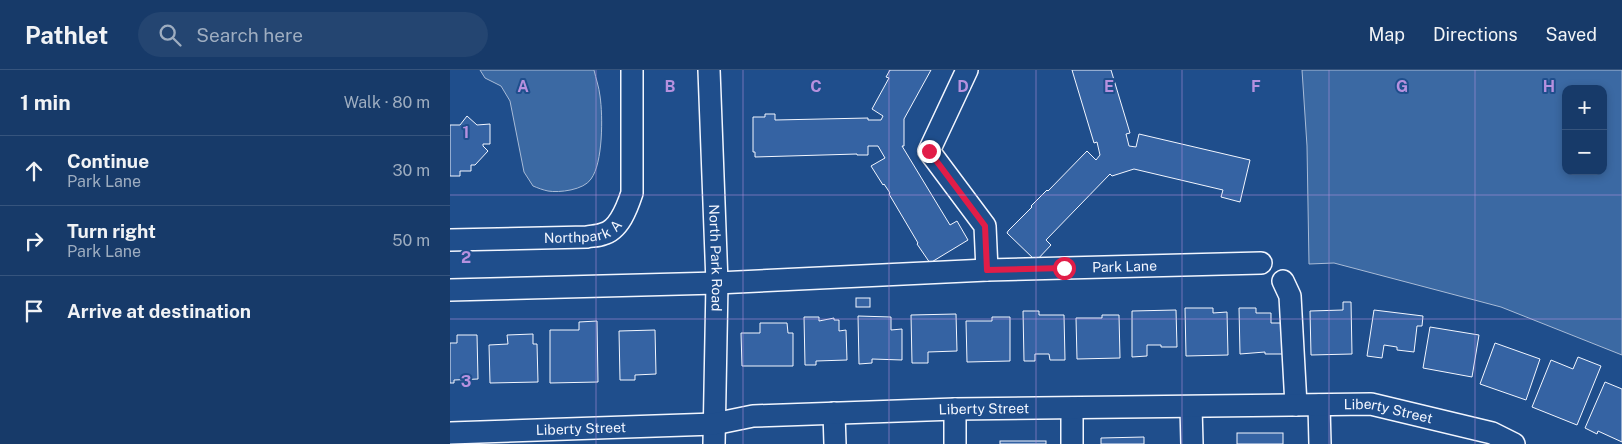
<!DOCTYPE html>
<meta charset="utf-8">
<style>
:root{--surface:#173a69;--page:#244571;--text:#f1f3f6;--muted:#9eadc0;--line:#36547d}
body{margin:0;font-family:"Public Sans",sans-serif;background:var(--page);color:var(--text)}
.controls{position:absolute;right:15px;top:15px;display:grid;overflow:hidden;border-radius:10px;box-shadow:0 2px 8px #0003}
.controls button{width:45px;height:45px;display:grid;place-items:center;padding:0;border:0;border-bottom:1px solid var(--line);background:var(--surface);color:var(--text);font:25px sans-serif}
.stop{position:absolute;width:15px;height:15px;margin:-11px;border:4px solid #e11d48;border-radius:50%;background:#fff}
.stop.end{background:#e11d48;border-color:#fff;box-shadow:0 1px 5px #0008}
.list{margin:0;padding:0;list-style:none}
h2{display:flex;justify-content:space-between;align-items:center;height:65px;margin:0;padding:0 20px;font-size:21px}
h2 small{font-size:16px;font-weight:400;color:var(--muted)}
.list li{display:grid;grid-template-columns:32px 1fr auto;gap:15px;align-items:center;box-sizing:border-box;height:70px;padding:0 20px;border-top:1px solid var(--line)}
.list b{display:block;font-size:19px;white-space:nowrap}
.list p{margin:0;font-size:16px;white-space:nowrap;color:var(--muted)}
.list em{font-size:16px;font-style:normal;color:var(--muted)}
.icon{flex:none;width:28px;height:28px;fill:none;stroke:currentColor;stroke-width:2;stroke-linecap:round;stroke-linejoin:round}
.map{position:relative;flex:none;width:1172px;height:374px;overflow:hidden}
header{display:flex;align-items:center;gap:30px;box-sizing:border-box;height:70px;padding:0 25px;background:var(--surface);border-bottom:1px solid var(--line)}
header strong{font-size:24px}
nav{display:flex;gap:28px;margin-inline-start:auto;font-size:18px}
.search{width:350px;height:45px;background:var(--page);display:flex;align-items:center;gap:12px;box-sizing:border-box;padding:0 18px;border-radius:28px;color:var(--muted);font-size:19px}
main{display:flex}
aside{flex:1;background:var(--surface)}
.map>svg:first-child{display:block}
</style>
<header>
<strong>Pathlet</strong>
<div class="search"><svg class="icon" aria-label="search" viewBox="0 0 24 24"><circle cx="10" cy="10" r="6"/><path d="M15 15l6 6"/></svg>Search here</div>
<nav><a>Map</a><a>Directions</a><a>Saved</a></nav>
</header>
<main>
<aside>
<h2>1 min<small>Walk · 80 m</small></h2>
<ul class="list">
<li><svg class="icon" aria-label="ahead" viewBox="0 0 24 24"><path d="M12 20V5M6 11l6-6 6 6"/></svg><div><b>Continue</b><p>Park Lane</p></div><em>30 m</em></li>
<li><svg class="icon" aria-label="right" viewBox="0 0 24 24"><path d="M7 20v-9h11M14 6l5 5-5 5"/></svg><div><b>Turn right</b><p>Park Lane</p></div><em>50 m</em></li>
<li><svg class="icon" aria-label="arrive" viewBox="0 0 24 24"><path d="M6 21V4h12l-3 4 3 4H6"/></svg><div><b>Arrive at destination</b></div></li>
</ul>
</aside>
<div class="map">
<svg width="1172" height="374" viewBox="0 0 1172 374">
<rect width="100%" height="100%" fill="#1f4e8c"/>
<g fill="#3b69a3" stroke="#a8bbd7" fill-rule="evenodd">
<path d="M30 0H144C146 9 149 17 150 26 153 46 153 93 141 109 134 120 109 123 98 121 93 120 88 118 83 116L74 102 60 31 51 16 35 8Z"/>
<path d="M852 0H1172V285L1051 237 884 193 859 194 857 76ZM1116 19H1153V101H1116Z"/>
</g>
<g fill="#3563a3" stroke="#f2f6ff">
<polygon points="440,0 481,0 454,49 454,76 452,76 500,155 507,151 518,170 480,193 467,174 468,173 439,124 440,123 434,114 433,115 421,96 435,88 428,76 418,76 418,85 407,85 407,84 305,87 305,82 303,82 303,47 315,47 315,44 325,44 325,50 418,48 418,50 431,50 433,46 422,39 439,8 436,7"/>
<polygon points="622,0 661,0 680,63 676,64 679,76 686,77 689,64 800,90 790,132 771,127 773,120 684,99 662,106 660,104 596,170 601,175 586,191 557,163 558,161 582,137 581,136 597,120 598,121 637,81 646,90 650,85 647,72 644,73"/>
<polygon points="17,46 27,55 40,54 40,74 33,74 33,76 38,81 25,95 21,95 21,101 10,101 10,106 0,106 0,55 10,55"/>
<rect x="406" y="228" width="14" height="9"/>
<polygon points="893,232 901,232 902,284 861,285 860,241 893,240"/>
<polygon points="735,238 763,238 763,243 777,242 778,285 736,286"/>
<polygon points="789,238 806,238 806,243 821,243 821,253 832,253 833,284 815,284 815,282 790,284"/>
<polygon points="726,240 727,277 711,277 711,275 697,275 697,286 682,287 682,241"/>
<polygon points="924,240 973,246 972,256 967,256 964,282 947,280 947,277 934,275 932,288 917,286"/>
<polygon points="573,241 589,241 589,245 614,245 615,290 600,290 599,284 585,284 585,291 574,291"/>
<polygon points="506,244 507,281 478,282 478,293 462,293 461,245"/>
<polygon points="652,245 669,245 670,288 627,289 626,248 652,248"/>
<polygon points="408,246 441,247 441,260 452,259 452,290 422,289 422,293 409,294"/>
<polygon points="354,247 369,247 369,251 384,248 384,250 389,250 389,261 396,260 397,290 366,291 366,295 355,295"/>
<polygon points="542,247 560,247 560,291 517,292 516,251 542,251"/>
<polygon points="147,251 148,312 100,313 100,260 129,260 129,252"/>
<polygon points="310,253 337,253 338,263 343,263 343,296 292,296 291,263 310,263"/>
<polygon points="980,257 1029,265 1022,307 973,298"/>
<polygon points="205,260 206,304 185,305 185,310 170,310 169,261"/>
<polygon points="83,264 83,274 87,274 88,312 40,313 39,275 58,274 57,265"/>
<polygon points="7,265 27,265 28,309 4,310 4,313 0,313 0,273 7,273"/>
<polygon points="1045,273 1090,289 1076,330 1030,314"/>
<polygon points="1128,287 1151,296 1127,355 1082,337 1101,290 1123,299"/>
<polygon points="1155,312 1172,319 1172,372 1148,361 1147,364 1135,358"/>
<rect x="787" y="363" width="46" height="11"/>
<polygon points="694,367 694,374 651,374 651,368"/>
<rect x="550" y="371" width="46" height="3"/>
</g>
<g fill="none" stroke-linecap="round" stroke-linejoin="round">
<defs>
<g id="minor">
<path id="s1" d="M259 0 267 213 264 374"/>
<polyline points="517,0 479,81 535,156 537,200"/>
<path id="s2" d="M0 170 137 167C142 166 148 166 153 164 169 160 177 138 182 123V0"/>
<polyline points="833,211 840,226 846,335"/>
<path id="s3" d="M0 220 267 213 537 200 811 193"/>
<polyline points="869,335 870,374"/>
<polyline points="741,337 742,374"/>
<polyline points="622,338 622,374"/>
<polyline points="505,339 505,374"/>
<polyline points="384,343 385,374"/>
<path id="s4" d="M0 363 264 354 303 346 505 339 921 334 1042 363 1064 374"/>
</g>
</defs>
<use href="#minor" stroke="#f2f6ff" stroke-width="24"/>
<use href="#minor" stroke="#1f4e8c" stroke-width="21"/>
</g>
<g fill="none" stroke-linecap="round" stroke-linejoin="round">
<polyline stroke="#e11d48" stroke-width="6" points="479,81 535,156 537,200 614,198"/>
</g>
<path fill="none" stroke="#b691df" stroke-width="1" stroke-opacity="0.55" d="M146 0V374M293 0V374M439 0V374M586 0V374M732 0V374M879 0V374M1025 0V374M0 125H1172M0 249H1172"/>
<g text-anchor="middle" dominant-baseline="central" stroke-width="4" stroke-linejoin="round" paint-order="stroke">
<g font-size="14" fill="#f2f6ff" stroke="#1f4e8c">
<text stroke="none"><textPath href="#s2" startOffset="134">Northpark A</textPath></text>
<text stroke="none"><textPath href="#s1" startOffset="188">North Park Road</textPath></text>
<text stroke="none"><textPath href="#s3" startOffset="675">Park Lane</textPath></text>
<text stroke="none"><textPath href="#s4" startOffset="535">Liberty Street</textPath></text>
<text stroke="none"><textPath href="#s4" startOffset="940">Liberty Street</textPath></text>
<text stroke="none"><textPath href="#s4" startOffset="131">Liberty Street</textPath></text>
</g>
</g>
<g font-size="16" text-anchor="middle" font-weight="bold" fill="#b691df" stroke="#1f4e8c" stroke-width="4" stroke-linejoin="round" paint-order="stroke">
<text x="73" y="22">A</text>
<text x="220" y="22">B</text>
<text x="366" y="22">C</text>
<text x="513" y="22">D</text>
<text x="659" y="22">E</text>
<text x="806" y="22">F</text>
<text x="952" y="22">G</text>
<text x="1099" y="22">H</text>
<text x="16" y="68">1</text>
<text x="16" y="193">2</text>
<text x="16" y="317">3</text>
</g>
</svg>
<div class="controls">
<button>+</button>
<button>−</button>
</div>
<div class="stop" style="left:614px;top:198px"></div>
<div class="stop end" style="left:479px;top:81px"></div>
</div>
</main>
